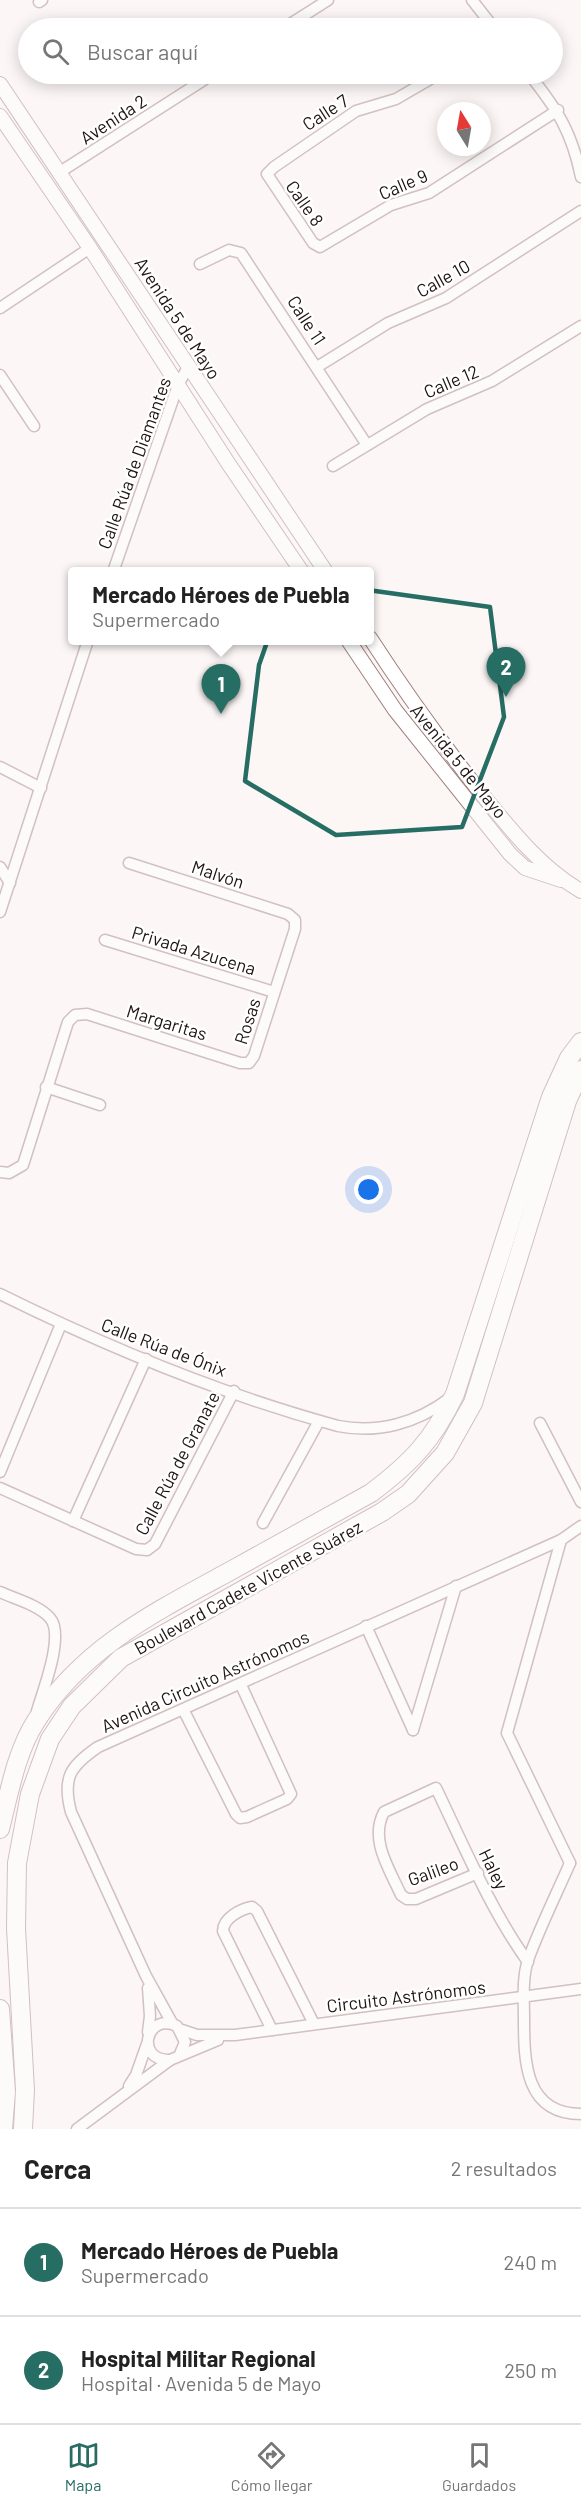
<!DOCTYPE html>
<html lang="es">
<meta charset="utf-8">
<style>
:root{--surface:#fff;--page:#f2f2f2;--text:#222;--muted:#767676;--line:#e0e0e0;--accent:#266d63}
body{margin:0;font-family:Barlow,sans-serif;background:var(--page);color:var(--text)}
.compass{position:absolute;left:437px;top:102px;width:54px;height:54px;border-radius:50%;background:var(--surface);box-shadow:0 3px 15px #0003;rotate:349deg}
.you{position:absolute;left:369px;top:1190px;width:21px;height:21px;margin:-15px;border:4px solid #fff;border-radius:50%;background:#1a73e8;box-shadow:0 0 0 9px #1a73e833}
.badge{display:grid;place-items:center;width:39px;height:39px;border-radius:50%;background:var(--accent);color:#fff;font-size:20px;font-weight:700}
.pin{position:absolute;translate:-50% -50px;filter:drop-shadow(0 2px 3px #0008)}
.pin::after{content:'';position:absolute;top:32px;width:21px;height:18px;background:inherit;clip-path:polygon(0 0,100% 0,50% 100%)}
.popup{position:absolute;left:68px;top:567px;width:306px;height:78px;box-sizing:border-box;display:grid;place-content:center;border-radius:6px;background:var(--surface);filter:drop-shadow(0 2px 4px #0005);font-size:20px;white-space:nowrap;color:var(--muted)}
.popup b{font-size:22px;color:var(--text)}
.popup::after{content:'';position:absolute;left:50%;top:100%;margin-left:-12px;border:12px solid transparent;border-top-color:var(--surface)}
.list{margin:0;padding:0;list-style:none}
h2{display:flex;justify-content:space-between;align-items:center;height:78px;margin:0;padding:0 24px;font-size:26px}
h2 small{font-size:20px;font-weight:400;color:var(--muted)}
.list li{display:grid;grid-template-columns:39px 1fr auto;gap:18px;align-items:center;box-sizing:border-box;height:108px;padding:0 24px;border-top:2px solid var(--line)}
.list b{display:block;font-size:22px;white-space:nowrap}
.list p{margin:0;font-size:20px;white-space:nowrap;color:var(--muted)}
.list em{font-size:20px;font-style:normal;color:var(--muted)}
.icon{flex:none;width:33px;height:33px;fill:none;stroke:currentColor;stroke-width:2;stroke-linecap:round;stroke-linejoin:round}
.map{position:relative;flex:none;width:581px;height:2129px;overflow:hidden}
.search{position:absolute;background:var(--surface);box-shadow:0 3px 15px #0003;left:18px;right:18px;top:18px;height:66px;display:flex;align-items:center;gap:15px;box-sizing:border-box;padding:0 21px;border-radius:33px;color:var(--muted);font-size:22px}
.sheet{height:294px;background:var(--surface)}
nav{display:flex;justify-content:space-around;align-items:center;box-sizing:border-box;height:84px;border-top:2px solid var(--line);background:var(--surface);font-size:16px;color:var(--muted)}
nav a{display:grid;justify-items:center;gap:3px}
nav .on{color:var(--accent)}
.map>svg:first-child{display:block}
</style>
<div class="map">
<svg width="581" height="2129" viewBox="0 0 581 2129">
<rect width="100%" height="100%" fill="#fcf6f5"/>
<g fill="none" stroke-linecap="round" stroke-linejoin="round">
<defs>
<g id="minor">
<polyline points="472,0 494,28"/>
<polyline points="39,2 42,0"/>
<polyline points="284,28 328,0"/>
<polyline points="439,74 396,99 356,111 274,167 267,174 313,243 320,247 391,205 429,193 558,110"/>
<path d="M529 74C557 109 572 132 581 177"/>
<polyline points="60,172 213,74"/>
<polyline points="200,264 229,250 241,253 367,445"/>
<polyline points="0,308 90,248"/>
<polyline points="317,367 388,323 446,298 581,211"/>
<polyline points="0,375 34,426"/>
<polyline points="333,466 427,409 492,381 581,326"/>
<polyline points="113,572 178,385 188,367"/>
<polyline points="0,767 41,788"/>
<polyline points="0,867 10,883"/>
<polyline points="0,912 88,640"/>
<polyline points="105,940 274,992"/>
<polyline points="46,1087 100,1105"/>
<polyline points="0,1172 9,1173 23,1165 68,1022 75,1015 87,1014 240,1063 249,1063 254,1056 295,929 295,920 288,914 129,863"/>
<path d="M0 1294C105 1346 224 1395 338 1426 378 1434 417 1423 450 1398"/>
<polyline points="540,1423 581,1502"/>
<polyline points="0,1472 61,1324"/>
<polyline points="0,1488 136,1549 147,1550 155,1544 234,1391"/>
<polyline points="73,1521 146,1359"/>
<polyline points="263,1523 319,1421"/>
<polyline points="561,1540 507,1733 570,1863"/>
<path d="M0 1592C15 1599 39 1605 50 1618 65 1635 43 1690 37 1711"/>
<polyline points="366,1626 413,1730"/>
<polyline points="184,1711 236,1814 240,1818 247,1817 287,1799 291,1794 241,1685"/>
<polyline points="413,1730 456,1586"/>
<path d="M570 1863C556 1895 540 1927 528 1960 522 1978 524 2000 524 2019 524 2062 525 2114 581 2114"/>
<path d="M478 1873 416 1899H407L401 1895C390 1870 369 1840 384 1812L436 1788C464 1846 490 1909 528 1962"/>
<polyline points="148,1988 150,2016 148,2032"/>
<path d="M172 2023 146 1976 71 1812C62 1778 70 1766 98 1747L561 1540 581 1526"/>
<polyline points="182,2030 197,2035 235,2035 581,1989"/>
<path d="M272 2030 223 1931C223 1918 241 1909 252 1907L257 1911 314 2024"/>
<path d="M180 2054 185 2042 177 2026C146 2011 134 2061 170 2060L218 2040"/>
<polyline points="129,2086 136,2075 147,2044"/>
<polyline points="77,2129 170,2060"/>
</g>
<g id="tertiary">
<polyline points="0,84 326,572"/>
<polyline points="0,116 90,248 228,463 302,572"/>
<path d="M370 638C403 689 439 739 477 788 507 825 539 867 581 891"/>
<polyline points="348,640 395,710 510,854 525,868 561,880"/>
</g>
<g id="primary">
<path d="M0 1829C9 1794 16 1752 36 1721 81 1650 151 1614 223 1575 272 1548 321 1521 371 1493 411 1463 433 1440 455 1394L551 1097 569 1058 581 1042"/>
<polyline points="0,2009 6,2092 3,2129"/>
<polyline points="23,2129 25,2090 16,1928 17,1863 30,1794 50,1739 72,1706 121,1658 382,1512 408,1494 445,1453 473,1403 567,1101 581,1070"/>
</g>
</defs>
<use href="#minor" stroke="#9e817e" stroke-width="13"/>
<use href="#tertiary" stroke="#9e817e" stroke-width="16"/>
<use href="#primary" stroke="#9e817e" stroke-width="20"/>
<use href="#minor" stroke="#fff" stroke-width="10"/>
<use href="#tertiary" stroke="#fff" stroke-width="14"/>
<use href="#primary" stroke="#fff" stroke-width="18"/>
</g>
<path d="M0 0H581V2129H0ZM289 579 490 607 504 717 462 827 336 835 245 781 259 665Z" fill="#fcf6f5" fill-opacity=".55" fill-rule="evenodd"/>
<path fill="none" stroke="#266d63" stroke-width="4.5" stroke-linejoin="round" d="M289 579 490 607 504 717 462 827 336 835 245 781 259 665Z"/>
<g text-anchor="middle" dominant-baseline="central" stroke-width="5" stroke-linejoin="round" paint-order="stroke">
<g font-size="18" fill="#1f1413" stroke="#fff">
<text transform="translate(325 112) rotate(-33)">Calle 7</text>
<text transform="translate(113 119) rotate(-33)">Avenida 2</text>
<text transform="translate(403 184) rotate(-23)">Calle 9</text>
<text transform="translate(305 203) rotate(55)">Calle 8</text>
<text transform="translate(443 278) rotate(-29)">Calle 10</text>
<text transform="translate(178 318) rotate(57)">Avenida 5 de Mayo</text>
<text transform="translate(307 320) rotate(57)">Calle 11</text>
<text transform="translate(451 381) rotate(-23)">Calle 12</text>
<text transform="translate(134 463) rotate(-70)">Calle Rúa de Diamantes</text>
<text transform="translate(459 761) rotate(51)">Avenida 5 de Mayo</text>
<text transform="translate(218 874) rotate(18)">Malvón</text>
<text transform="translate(194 950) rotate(17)">Privada Azucena</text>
<text transform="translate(247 1021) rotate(-72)">Rosas</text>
<text transform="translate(167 1022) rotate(17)">Margaritas</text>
<text transform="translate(164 1347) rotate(21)">Calle Rúa de Ónix</text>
<text transform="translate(177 1463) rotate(-62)">Calle Rúa de Granate</text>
<text transform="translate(248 1587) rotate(-29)">Boulevard Cadete Vicente Suárez</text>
<text transform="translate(205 1681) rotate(-24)">Avenida Circuito Astrónomos</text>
<text transform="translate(494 1869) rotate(64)">Haley</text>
<text transform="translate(433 1871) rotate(-20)">Galileo</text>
<text transform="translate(406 1996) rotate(-7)">Circuito Astrónomos</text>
</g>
</g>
</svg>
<svg class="compass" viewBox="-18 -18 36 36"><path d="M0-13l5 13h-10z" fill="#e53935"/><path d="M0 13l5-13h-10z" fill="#767676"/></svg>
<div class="you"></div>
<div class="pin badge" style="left:221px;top:714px">1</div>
<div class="popup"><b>Mercado Héroes de Puebla</b>Supermercado</div>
<div class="pin badge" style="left:506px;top:697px">2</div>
<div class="search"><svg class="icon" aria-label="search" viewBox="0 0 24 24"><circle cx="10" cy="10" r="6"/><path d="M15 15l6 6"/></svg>Buscar aquí</div>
</div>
<section class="sheet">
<h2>Cerca<small>2 resultados</small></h2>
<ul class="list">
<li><span class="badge">1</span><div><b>Mercado Héroes de Puebla</b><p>Supermercado</p></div><em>240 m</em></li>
<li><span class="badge">2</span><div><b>Hospital Militar Regional</b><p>Hospital · Avenida 5 de Mayo</p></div><em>250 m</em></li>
</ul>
</section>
<nav>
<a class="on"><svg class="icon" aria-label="map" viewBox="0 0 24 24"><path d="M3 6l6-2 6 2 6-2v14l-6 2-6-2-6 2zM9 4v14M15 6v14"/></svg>Mapa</a>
<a><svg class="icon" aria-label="directions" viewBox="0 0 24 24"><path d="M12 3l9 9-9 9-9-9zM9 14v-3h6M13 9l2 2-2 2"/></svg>Cómo llegar</a>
<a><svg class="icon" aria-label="saved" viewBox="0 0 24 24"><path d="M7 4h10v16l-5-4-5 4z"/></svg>Guardados</a>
</nav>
